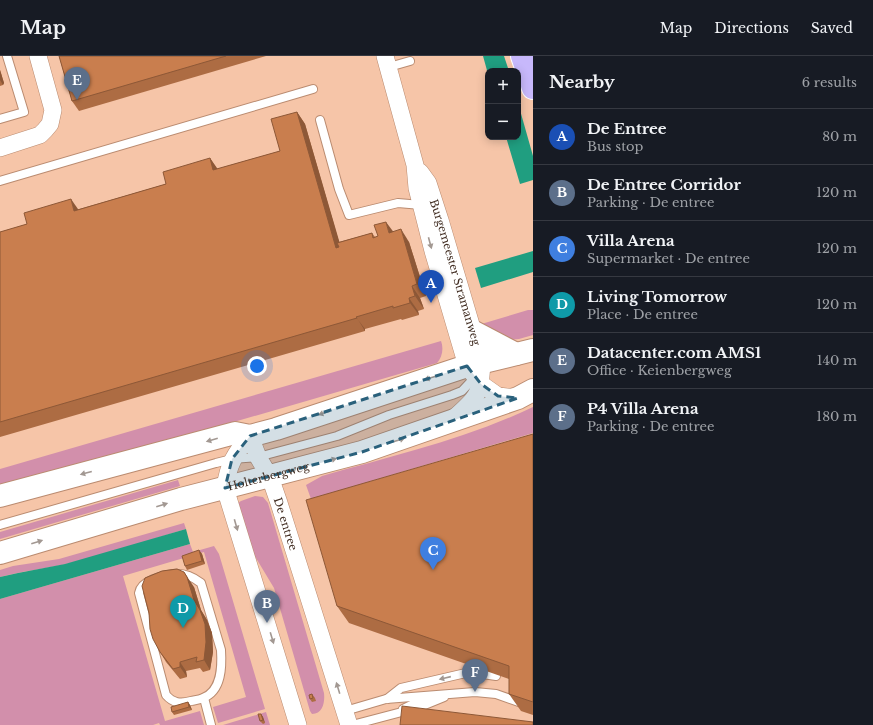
<!DOCTYPE html>
<meta charset="utf-8">
<style>
:root{--surface:#171b24;--page:#20242c;--text:#f1f3f6;--muted:#9ea1a6;--line:#363941;--accent:#d93025}
body{margin:0;font-family:"Libre Baskerville",serif;background:var(--page);color:var(--text)}
.controls{position:absolute;right:12px;top:12px;display:grid;overflow:hidden;border-radius:8px;box-shadow:0 2px 10px #0003}
.controls button{width:36px;height:36px;display:grid;place-items:center;padding:0;border:0;border-bottom:1px solid var(--line);background:var(--surface);color:var(--text);font:20px sans-serif}
.you{position:absolute;left:257px;top:310px;width:14px;height:14px;margin:-10px;border:3px solid #fff;border-radius:50%;background:#1a73e8;box-shadow:0 0 0 6px #1a73e833}
.badge{display:grid;place-items:center;width:26px;height:26px;border-radius:50%;background:var(--accent);color:#fff;font-size:13px;font-weight:700}
.pin{position:absolute;translate:-50% -33px;filter:drop-shadow(0 1px 2px #0008)}
.pin::after{content:'';position:absolute;top:21px;width:14px;height:12px;background:inherit;clip-path:polygon(0 0,100% 0,50% 100%)}
.list{margin:0;padding:0;list-style:none}
h2{display:flex;justify-content:space-between;align-items:center;height:52px;margin:0;padding:0 16px;font-size:17px}
h2 small{font-size:13px;font-weight:400;color:var(--muted)}
.list li{display:grid;grid-template-columns:26px 1fr auto;gap:12px;align-items:center;box-sizing:border-box;height:56px;padding:0 16px;border-top:1px solid var(--line)}
.list b{display:block;font-size:15px;white-space:nowrap}
.list p{margin:0;font-size:13px;white-space:nowrap;color:var(--muted)}
.list em{font-size:13px;font-style:normal;color:var(--muted)}
.map{position:relative;flex:none;width:533px;height:669px;overflow:hidden}
header{display:flex;align-items:center;gap:24px;box-sizing:border-box;height:56px;padding:0 20px;background:var(--surface);border-bottom:1px solid var(--line)}
header strong{font-size:19px}
nav{display:flex;gap:22px;margin-inline-start:auto;font-size:14px}
main{display:flex}
aside{flex:1;background:var(--surface)}
.map>svg:first-child{display:block}
</style>
<header>
<strong>Map</strong>
<nav><a>Map</a><a>Directions</a><a>Saved</a></nav>
</header>
<main>
<div class="map">
<svg width="533" height="669" viewBox="0 0 533 669">
<rect width="100%" height="100%" fill="#f6c5a8"/>
<g fill="#d28fab">
<polygon points="528,254 533,254 533,279 519,283 507,284 478,269"/>
<path d="M441 285C444 293 442 301 437 307L0 434V413Z"/>
<path d="M533 351V377L368 426 349 435 326 441 324 439 311 443 306 429 322 420C392 400 466 383 533 351Z"/>
<polygon points="178,424 180,430 0,483 0,476"/>
<path d="M255 440 263 441 268 447 324 637C325 646 323 658 312 658L310 655 274 532 247 487 238 447 241 445Z"/>
<path d="M184 467 186 473C146 485 106 499 66 508 44 513 22 515 0 521V514L13 510 59 503Z"/>
<polygon points="190,488 193,496 214,490 219,498 265,653 218,667 213,651 246,641 204,496 123,520 165,665 200,655 204,669 160,669 159,667 153,669 0,669 0,543"/>
<polygon points="266,656 270,669 223,669"/>
</g>
<g fill="#209e80">
<polygon points="483,0 504,0 509,15 488,15 488,18"/>
<polygon points="518,47 533,100 533,124 520,128 506,81 518,81"/>
<polygon points="533,195 533,216 481,232 475,212"/>
<polygon points="186,473 190,488 0,543 0,521 18,517 65,508"/>
</g>
<g fill="none" stroke-linecap="round" stroke-linejoin="round">
<defs>
<g id="service">
<polyline points="389,11 410,5"/>
<polyline points="0,63 24,56 7,0"/>
<polyline points="320,64 339,133 349,159 398,147 421,149"/>
<polyline points="0,125 313,33"/>
<polyline points="0,469 216,407 232,403 258,401 337,380 389,359 452,339 462,335 476,320"/>
<path d="M173 518C184 517 192 520 201 527L221 594C222 610 222 635 203 642 199 644 195 644 191 645 180 648 173 647 166 639L139 537C141 524 162 520 173 518Z"/>
<polyline points="204,642 211,669"/>
<polyline points="387,643 401,632 470,616 496,620"/>
<polyline points="403,653 415,647 427,644"/>
<polyline points="345,655 386,643 475,636 496,638 533,651"/>
<polyline points="352,669 417,652 444,641"/>
</g>
<g id="minor">
<polyline points="385,0 415,109 417,132 433,195 467,310 481,328 498,340 518,342"/>
<polyline points="0,92 40,79 45,74 50,68 53,54 38,0"/>
<path id="s1" d="M420 116 428 127 440 164 482 306C480 339 479 340 454 362"/>
<path id="s2" d="M298 669 225 432C228 409 235 397 250 380L258 401 270 421 279 447 349 669"/>
</g>
<g id="secondary">
<polyline points="474,276 516,298"/>
<polyline points="0,440 235,377 250,380 276,373 467,310 533,294"/>
<path id="s3" d="M0 497 181 443 362 396 518 342 533 334"/>
</g>
<polyline id="primary" points="522,0 533,32"/>
</defs>
<use href="#service" stroke="#ba8b70" stroke-width="10"/>
<use href="#minor" stroke="#ba8b70" stroke-width="18"/>
<use href="#secondary" stroke="#ba8b70" stroke-width="24"/>
<use href="#primary" stroke="#fff" stroke-width="24"/>
<use href="#service" stroke="#fff" stroke-width="8"/>
<use href="#minor" stroke="#fff" stroke-width="17"/>
<use href="#secondary" stroke="#fff" stroke-width="22"/>
<use href="#primary" stroke="#c7b8fb" stroke-width="22"/>
</g>
<g fill="#ad6c43">
<polygon points="59,0 266,0 79,55 72,45"/>
<polygon points="0,14 4,27 3,29 0,30"/>
<polygon points="297,56 305,68 339,186 372,177 375,181 393,176 409,186 426,240 420,242 424,253 418,255 419,259 402,264 401,263 365,273 365,275 0,381 0,176 166,128 210,102 217,113 280,95"/>
<polygon points="533,378 533,659 521,655 509,638 509,623 349,567 337,550"/>
<polygon points="199,494 202,498 205,508 187,514 185,510"/>
<polygon points="194,531 201,554 207,564 212,577 213,596 210,614 203,616 200,612 186,615 187,621 180,623 166,606 160,596"/>
<polygon points="312,638 315,642 316,645 312,646 310,643"/>
<polygon points="188,646 190,649 192,654 174,659 172,656"/>
<polygon points="261,658 263,661 265,667 263,668 260,665"/>
</g>
<g fill="#8d5837">
<polygon points="0,14 4,27 3,29 0,24"/>
<polygon points="297,56 305,68 345,205 336,192"/>
<polygon points="210,102 219,115 213,114"/>
<polygon points="71,143 80,156 74,155"/>
<polygon points="386,166 395,178 389,177"/>
<polygon points="401,173 409,186 426,240 417,228"/>
<polygon points="412,230 420,242 424,253 415,240"/>
<polygon points="409,242 418,255 419,259 410,247"/>
<polygon points="356,261 365,273 365,275 357,262"/>
<polygon points="199,494 202,498 205,508 202,505"/>
<polygon points="184,516 194,531 201,554 207,564 212,577 213,596 210,614 204,604"/>
<polygon points="180,606 186,615 187,621 180,611"/>
<polygon points="188,646 190,649 192,654 189,651"/>
<polygon points="261,658 263,661 265,667 263,664"/>
</g>
<g fill="#c97e4e" stroke="#8d5837">
<polygon points="59,0 226,0 72,45"/>
<polygon points="297,56 336,192 339,191 337,187 372,177 373,182 378,180 374,169 386,166 389,177 401,173 417,228 412,230 415,240 409,242 410,247 393,252 393,250 356,261 357,262 0,366 0,176 27,168 24,157 71,143 74,155 166,128 163,116 210,102 213,114 280,95 271,63"/>
<polygon points="533,378 533,646 509,638 509,610 337,550 306,444"/>
<polygon points="199,494 202,505 185,510 182,500"/>
<polygon points="177,513 184,516 187,521 194,544 200,554 205,568 206,586 204,604 196,606 197,601 180,606 180,611 173,613 160,596 153,583 150,573 149,557 142,530 145,522 162,515"/>
<polygon points="312,638 313,642 310,643 309,639"/>
<polygon points="188,646 189,651 172,656 171,651"/>
<polygon points="402,650 533,666 533,669 400,669"/>
<polygon points="258,658 261,658 263,664 260,665"/>
</g>
<defs><path id="oneway-solid" d="M-6-.8H1V-3.2L6.5 0L1 3.2V.8H-6Z"/></defs>
<g fill="#a29892">
<use href="#oneway-solid" transform="translate(430 187) rotate(75)"/>
<use href="#oneway-solid" transform="translate(430 322) rotate(162)"/>
<use href="#oneway-solid" transform="translate(324 357) rotate(162)"/>
<use href="#oneway-solid" transform="translate(212 384) rotate(164)"/>
<use href="#oneway-solid" transform="translate(399 384) rotate(-18)"/>
<use href="#oneway-solid" transform="translate(331 404) rotate(-15)"/>
<use href="#oneway-solid" transform="translate(86 417) rotate(165)"/>
<use href="#oneway-solid" transform="translate(162 449) rotate(-17)"/>
<use href="#oneway-solid" transform="translate(236 469) rotate(74)"/>
<use href="#oneway-solid" transform="translate(37 486) rotate(-17)"/>
<use href="#oneway-solid" transform="translate(272 582) rotate(73)"/>
<use href="#oneway-solid" transform="translate(445 622) rotate(167)"/>
<use href="#oneway-solid" transform="translate(338 632) rotate(-107)"/>
</g>
<path fill="#2a617c" fill-opacity="0.2" stroke="#2a617c" stroke-width="3" stroke-dasharray="8 5" stroke-linejoin="round" d="M467 310 481 328 498 340 518 342 362 396 225 432 232 403 250 380Z"/>
<g text-anchor="middle" dominant-baseline="central" stroke-width="4" stroke-linejoin="round" paint-order="stroke">
<g font-size="11" fill="#443025" stroke="#f6c5a8">
<text stroke="none"><textPath href="#s1" startOffset="107">Burgemeester Stramanweg</textPath></text>
<text stroke="none"><textPath href="#s3" startOffset="279">Holterbergweg</textPath></text>
<text stroke="none"><textPath href="#s2" startOffset="402">De entree</textPath></text>
</g>
</g>
</svg>
<div class="controls">
<button>+</button>
<button>−</button>
</div>
<div class="you"></div>
<div class="pin badge" style="left:431px;top:247px;background:#1a4fb4">A</div>
<div class="pin badge" style="left:267px;top:567px;background:#5c6f8a">B</div>
<div class="pin badge" style="left:433px;top:514px;background:#3f7fe0">C</div>
<div class="pin badge" style="left:183px;top:572px;background:#0f9aa8">D</div>
<div class="pin badge" style="left:77px;top:44px;background:#5c6f8a">E</div>
<div class="pin badge" style="left:475px;top:636px;background:#5c6f8a">F</div>
</div>
<aside>
<h2>Nearby<small>6 results</small></h2>
<ul class="list">
<li><span class="badge" style="background:#1a4fb4">A</span><div><b>De Entree</b><p>Bus stop</p></div><em>80 m</em></li>
<li><span class="badge" style="background:#5c6f8a">B</span><div><b>De Entree Corridor</b><p>Parking · De entree</p></div><em>120 m</em></li>
<li><span class="badge" style="background:#3f7fe0">C</span><div><b>Villa Arena</b><p>Supermarket · De entree</p></div><em>120 m</em></li>
<li><span class="badge" style="background:#0f9aa8">D</span><div><b>Living Tomorrow</b><p>Place · De entree</p></div><em>120 m</em></li>
<li><span class="badge" style="background:#5c6f8a">E</span><div><b>Datacenter.com AMS1</b><p>Office · Keienbergweg</p></div><em>140 m</em></li>
<li><span class="badge" style="background:#5c6f8a">F</span><div><b>P4 Villa Arena</b><p>Parking · De entree</p></div><em>180 m</em></li>
</ul>
</aside>
</main>
